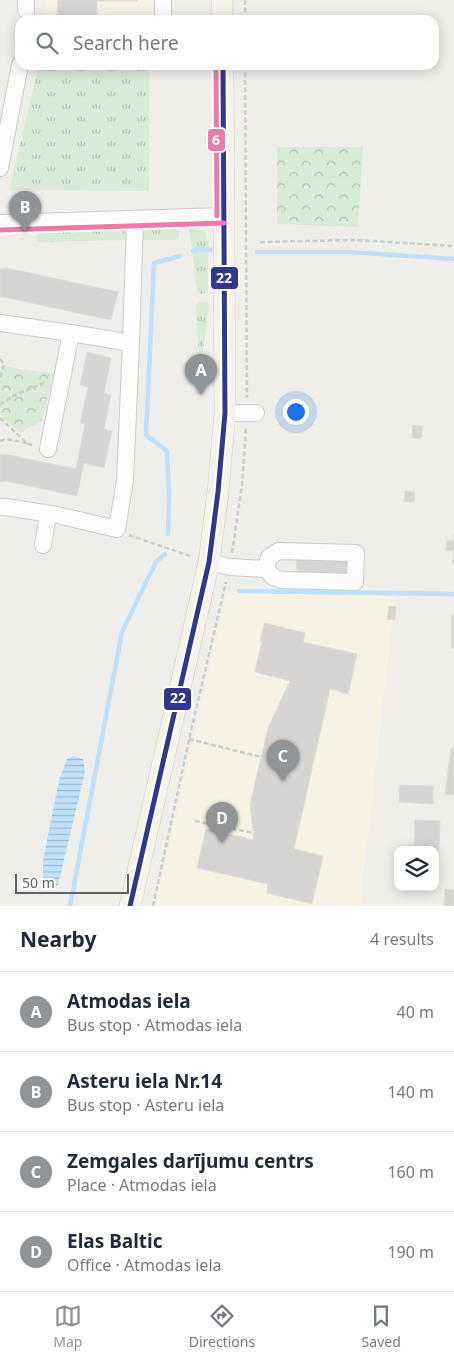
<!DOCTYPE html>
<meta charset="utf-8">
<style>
:root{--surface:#fff;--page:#f6f6f7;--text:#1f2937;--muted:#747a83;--line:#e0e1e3;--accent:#919496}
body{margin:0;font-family:"Noto Sans",sans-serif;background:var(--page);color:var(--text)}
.controls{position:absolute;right:15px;bottom:15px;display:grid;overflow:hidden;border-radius:10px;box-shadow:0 2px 12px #0003}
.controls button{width:45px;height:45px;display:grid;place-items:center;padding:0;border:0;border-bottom:1px solid var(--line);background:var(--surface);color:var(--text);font:25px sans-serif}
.scale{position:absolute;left:15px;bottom:12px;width:114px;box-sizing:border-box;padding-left:5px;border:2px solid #5f6368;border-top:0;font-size:14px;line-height:18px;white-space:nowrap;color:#5f6368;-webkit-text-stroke:4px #fff;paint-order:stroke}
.you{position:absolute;left:295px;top:411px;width:18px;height:18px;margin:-12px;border:4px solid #fff;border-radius:50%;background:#1a73e8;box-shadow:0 0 0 8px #1a73e833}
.badge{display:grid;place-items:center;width:32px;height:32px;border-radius:50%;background:var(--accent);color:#fff;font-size:16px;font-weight:700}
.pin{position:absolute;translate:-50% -41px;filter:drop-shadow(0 1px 2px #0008)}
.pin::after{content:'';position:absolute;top:26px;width:18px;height:15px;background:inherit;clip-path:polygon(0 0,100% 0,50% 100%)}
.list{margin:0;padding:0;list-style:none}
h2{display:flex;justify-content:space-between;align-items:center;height:65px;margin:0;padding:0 20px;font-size:21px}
h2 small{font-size:16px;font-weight:400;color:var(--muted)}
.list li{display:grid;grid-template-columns:32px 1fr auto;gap:15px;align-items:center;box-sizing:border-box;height:80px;padding:0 20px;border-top:1px solid var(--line)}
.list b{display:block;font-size:19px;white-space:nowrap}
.list p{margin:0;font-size:16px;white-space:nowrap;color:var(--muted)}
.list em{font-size:16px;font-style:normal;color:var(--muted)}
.icon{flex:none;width:28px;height:28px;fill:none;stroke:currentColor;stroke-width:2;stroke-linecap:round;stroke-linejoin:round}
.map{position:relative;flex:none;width:454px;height:906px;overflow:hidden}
.search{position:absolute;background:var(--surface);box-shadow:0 2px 12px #0003;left:15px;right:15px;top:15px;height:55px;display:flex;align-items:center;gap:12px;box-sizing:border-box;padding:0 18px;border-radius:15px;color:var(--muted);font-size:19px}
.sheet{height:385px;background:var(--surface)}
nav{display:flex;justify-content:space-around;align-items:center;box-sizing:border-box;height:70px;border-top:1px solid var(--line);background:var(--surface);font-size:14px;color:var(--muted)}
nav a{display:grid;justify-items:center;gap:2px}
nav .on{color:var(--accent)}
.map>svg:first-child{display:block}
</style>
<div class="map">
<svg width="454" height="906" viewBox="0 0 454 906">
<defs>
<pattern id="grass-tufts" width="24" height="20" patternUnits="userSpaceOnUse" patternTransform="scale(1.25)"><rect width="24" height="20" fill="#d8ebd6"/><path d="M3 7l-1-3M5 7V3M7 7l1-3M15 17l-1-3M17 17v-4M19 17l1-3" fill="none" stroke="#b2c2b1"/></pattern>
<pattern id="park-crowns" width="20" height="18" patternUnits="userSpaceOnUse" patternTransform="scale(1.25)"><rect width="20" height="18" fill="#d8ebd6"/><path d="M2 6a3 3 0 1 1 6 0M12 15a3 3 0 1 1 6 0" fill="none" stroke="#b2c2b1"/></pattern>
<pattern id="water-rules" width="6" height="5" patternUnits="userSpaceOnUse" patternTransform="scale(1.25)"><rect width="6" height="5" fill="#bfe0f9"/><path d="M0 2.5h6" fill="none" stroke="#9eb9cd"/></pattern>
</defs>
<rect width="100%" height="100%" fill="#efeeea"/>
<g fill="#f7f3e4">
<polygon points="46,0 156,0 156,16 155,20 46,20"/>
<polygon points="227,592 395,597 360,906 155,906"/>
</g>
<g fill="url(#grass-tufts)">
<polygon points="39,65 149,65 149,191 9,190"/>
<polygon points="179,225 179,237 175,240 140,240 141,232 147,226"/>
<polygon points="189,225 205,232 208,242 208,292 201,294 197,290"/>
<polygon points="75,226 120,226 127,230 128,240 37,242 37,234 49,233"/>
<polygon points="207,302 209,306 200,373 196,308 198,303"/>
</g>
<g fill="url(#park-crowns)">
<polygon points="277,147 363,147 358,227 277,224"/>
<polygon points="0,366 54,374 42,420 20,433 0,414"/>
</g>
<polygon fill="url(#water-rules)" points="73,756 83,759 85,772 58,885 51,890 46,889 43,886 43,860 59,781 67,759"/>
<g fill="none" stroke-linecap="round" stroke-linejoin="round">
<g stroke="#bfe0f9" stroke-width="4.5">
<polyline points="193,251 197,249 211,250"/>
<polyline points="257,252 348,252 454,259"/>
<polyline points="168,534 169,498 167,451 146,435 154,263 180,256"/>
<polyline points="239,591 454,594"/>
<polyline points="70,906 122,632 156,562 165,554"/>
</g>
</g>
<g fill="#d6d5d3" stroke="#deddd9">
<polygon points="58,0 137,0 137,1 97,1 97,18 57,18"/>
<polygon points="6,268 118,292 111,320 3,297 0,298 0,269"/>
<polygon points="87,352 111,358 104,393 111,395 104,429 112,431 104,468 84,463 77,496 6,481 0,482 0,455 4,454 76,469 85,424 80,423 88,387 80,385"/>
<polygon points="413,425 423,426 421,439 412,438"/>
<polygon points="405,491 415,492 414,502 404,502"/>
<polygon points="454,534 454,563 453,563 454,551 446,551 447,541 453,541"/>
<polygon points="297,559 350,561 349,575 296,573"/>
<polygon points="389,606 396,607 395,620 387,619"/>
<rect x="452" y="614" width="2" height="34"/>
<polygon points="264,623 305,633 303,642 357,654 348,694 330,689 294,849 323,856 312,904 267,893 268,884 197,868 206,829 254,840 250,805 268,728 290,681 255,672 262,641 260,641"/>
<polygon points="451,748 454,748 454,795 445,794"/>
<polygon points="400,785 433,786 433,804 399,802"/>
<polygon points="415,820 440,821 438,872 435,872 435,850 408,850 408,845 414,845"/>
<polygon points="445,889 454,890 454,906 444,906"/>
</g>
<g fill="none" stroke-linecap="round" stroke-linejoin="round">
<defs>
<g id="minor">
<polyline points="163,0 163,20"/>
<polyline points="26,10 26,0"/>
<polyline points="0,168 20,65"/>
<polyline points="0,223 224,216"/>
<polyline points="0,323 71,333 131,343 135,219"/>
<polyline points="225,413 256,413"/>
<polyline points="48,449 71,333"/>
<polyline points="0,507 6,507 57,515 117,529 125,480 131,343"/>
<polyline points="43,545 48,514"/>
<polyline points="209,562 230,567 266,569 269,557 279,551 356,553 355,582 282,580 273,577 266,569"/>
</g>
<g id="major">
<polyline points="222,0 222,20"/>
<polyline points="130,906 209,562 218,492 225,413 223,65"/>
</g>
</defs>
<use href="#minor" stroke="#cbcccc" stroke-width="18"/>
<use href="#major" stroke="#d7ceb8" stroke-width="22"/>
<g stroke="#cacfcc" stroke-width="2.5" stroke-dasharray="5 2.5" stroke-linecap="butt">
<polyline points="245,0 245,20"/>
<polyline points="245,65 247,398"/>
<polyline points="260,242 355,240 454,246"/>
<polyline points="0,359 4,364 0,379"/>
<polyline points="0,405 13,396 46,382"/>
<polyline points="0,418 28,444 32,445"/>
<polyline points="0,441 6,439 27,443"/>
<polyline points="129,535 193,557"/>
<polyline points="232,553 242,485 246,429"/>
<polyline points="189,739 261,757"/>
<polyline points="195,821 253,833"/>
<polyline points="153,906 191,731 226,582"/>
</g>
<use href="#minor" stroke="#fdfcfc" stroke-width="16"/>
<use href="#major" stroke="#f4f2e9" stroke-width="21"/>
<defs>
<polyline id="bus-1" points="130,906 209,562 218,492 225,413 223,65"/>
<g id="bus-2">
<polyline points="216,65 217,216"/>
<polyline points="0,230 224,223"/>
</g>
</defs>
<use href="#bus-1" stroke="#fff" stroke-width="9"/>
<use href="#bus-2" stroke="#fff" stroke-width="9"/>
<use href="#bus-1" stroke="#30378c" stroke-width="5"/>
<use href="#bus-2" stroke="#ed7aaa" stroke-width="5"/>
</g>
<g stroke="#fff" stroke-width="2">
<rect x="207" y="128" width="19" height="24" rx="5" fill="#ed7aaa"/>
<rect x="210" y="266" width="29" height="24" rx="5" fill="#30378c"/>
<rect x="163" y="687" width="29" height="24" rx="5" fill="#30378c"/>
</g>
<g font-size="14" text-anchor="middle" font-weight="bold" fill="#fff">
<text x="216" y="145">6</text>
<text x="224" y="283">22</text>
<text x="178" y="703">22</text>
</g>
</svg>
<div class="controls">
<button><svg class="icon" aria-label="layers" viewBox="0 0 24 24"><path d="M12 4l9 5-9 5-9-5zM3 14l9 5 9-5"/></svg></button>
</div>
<div class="scale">50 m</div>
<div class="you"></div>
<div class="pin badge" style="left:201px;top:395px">A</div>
<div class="pin badge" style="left:25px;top:232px">B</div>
<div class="pin badge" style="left:283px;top:781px">C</div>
<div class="pin badge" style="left:222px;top:843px">D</div>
<div class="search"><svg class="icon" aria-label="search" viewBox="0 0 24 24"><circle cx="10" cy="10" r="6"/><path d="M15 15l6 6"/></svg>Search here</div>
</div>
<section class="sheet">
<h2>Nearby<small>4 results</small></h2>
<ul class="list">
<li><span class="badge">A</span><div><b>Atmodas iela</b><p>Bus stop · Atmodas iela</p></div><em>40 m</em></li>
<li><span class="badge">B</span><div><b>Asteru iela Nr.14</b><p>Bus stop · Asteru iela</p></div><em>140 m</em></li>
<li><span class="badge">C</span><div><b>Zemgales darījumu centrs</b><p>Place · Atmodas iela</p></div><em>160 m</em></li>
<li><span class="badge">D</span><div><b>Elas Baltic</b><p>Office · Atmodas iela</p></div><em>190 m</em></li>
</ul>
</section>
<nav>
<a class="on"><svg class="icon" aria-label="map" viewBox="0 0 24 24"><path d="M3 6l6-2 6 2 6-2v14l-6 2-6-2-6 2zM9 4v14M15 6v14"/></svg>Map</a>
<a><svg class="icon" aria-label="directions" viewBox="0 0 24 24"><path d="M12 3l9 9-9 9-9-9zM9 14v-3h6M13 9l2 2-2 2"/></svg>Directions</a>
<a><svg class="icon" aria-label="saved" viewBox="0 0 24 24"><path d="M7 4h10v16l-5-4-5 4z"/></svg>Saved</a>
</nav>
